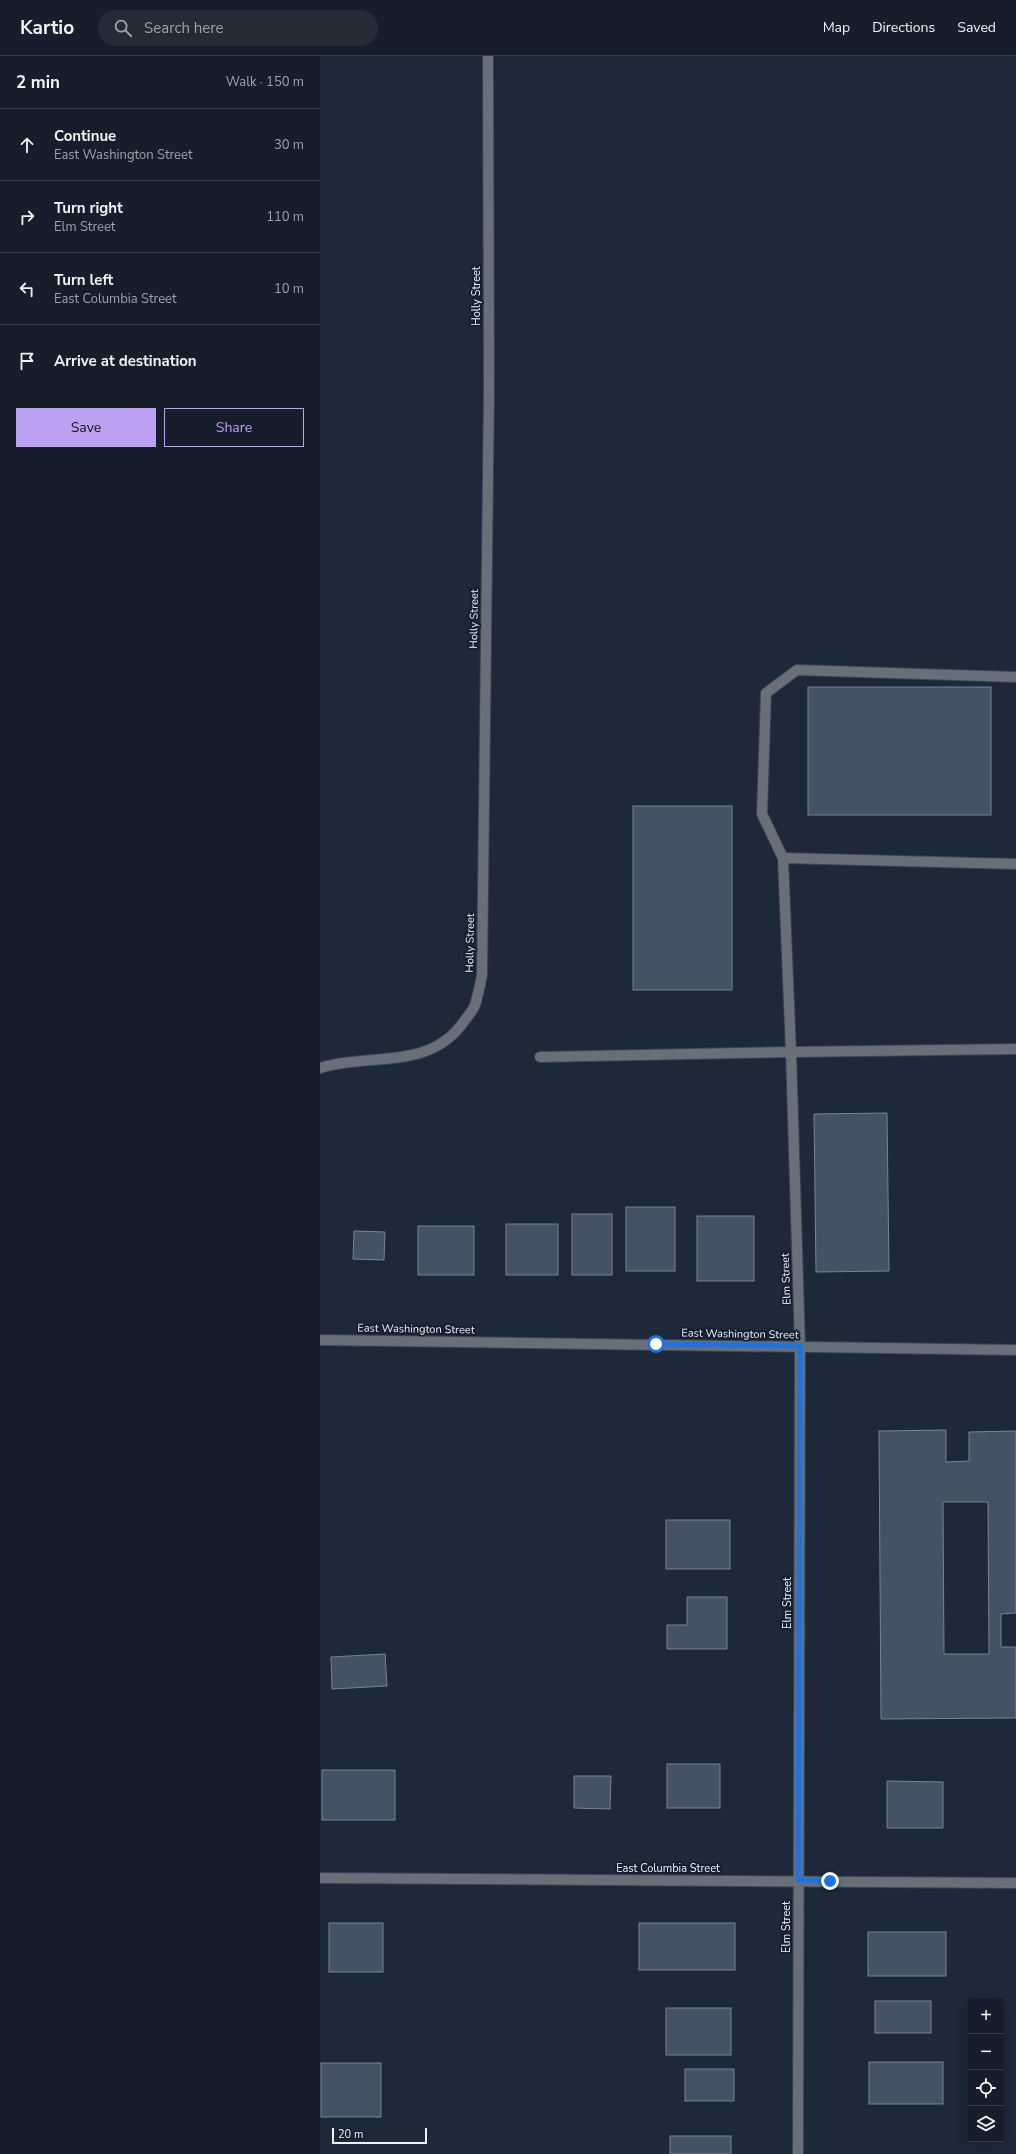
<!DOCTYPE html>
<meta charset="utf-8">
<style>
:root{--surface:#161e2b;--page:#232b37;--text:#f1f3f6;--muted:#9ea2a9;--line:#353c47;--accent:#bca0f2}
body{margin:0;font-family:"Nunito Sans",sans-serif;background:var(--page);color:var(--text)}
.controls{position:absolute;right:12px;bottom:12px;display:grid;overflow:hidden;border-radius:0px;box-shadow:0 4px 16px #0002}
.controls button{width:36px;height:36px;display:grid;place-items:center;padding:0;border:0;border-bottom:1px solid var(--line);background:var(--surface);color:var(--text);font:20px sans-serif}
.scale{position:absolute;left:12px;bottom:10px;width:95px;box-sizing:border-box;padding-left:4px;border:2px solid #edf3fd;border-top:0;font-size:11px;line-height:14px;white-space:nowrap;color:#edf3fd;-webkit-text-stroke:3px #141e2f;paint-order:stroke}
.stop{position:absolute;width:12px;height:12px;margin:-9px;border:3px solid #1a73e8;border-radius:50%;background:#fff}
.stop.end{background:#1a73e8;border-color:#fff;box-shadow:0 1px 4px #0008}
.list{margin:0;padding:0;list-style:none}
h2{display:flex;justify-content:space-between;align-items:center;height:52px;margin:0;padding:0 16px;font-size:17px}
h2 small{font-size:13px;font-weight:400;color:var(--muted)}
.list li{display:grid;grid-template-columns:26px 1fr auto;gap:12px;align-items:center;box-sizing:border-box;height:72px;padding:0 16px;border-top:1px solid var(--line)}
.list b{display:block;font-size:15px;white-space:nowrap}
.list p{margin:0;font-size:13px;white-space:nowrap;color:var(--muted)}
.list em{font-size:13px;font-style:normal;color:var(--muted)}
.actions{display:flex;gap:8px;padding:12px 16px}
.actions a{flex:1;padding:9px 0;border:1px solid var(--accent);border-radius:0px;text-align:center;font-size:14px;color:var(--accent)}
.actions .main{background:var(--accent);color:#111}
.icon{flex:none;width:22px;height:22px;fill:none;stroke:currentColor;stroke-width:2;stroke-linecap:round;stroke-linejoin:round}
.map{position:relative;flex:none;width:696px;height:2098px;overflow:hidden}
header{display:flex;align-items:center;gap:24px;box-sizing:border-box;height:56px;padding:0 20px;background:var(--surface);border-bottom:1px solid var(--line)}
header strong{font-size:19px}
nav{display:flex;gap:22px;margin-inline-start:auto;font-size:14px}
.search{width:280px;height:36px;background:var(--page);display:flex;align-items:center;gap:10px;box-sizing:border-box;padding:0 14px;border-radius:22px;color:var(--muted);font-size:15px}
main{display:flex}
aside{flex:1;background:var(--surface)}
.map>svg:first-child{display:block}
</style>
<header>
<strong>Kartio</strong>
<div class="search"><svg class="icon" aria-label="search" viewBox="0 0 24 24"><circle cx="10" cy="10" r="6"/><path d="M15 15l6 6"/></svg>Search here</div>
<nav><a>Map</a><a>Directions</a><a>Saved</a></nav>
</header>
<main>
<aside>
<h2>2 min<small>Walk · 150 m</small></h2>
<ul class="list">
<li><svg class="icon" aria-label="ahead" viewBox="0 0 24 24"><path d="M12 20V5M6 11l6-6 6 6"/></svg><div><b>Continue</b><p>East Washington Street</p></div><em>30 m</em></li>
<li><svg class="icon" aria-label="right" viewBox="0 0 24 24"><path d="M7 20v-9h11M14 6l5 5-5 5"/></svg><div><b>Turn right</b><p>Elm Street</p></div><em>110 m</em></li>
<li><svg class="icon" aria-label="left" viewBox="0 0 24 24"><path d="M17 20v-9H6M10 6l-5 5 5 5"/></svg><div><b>Turn left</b><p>East Columbia Street</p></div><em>10 m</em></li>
<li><svg class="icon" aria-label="arrive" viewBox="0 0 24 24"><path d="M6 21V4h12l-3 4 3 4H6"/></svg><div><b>Arrive at destination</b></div></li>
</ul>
<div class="actions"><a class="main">Save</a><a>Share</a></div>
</aside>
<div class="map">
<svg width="696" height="2098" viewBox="0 0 696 2098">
<rect width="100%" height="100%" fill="#1d2839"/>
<g fill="#455165" stroke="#768499" fill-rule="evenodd">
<rect x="488" y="631" width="183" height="128"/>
<rect x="313" y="750" width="99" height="184"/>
<polygon points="567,1057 569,1215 496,1216 494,1058"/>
<rect x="306" y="1151" width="49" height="64"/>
<rect x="252" y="1158" width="40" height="61"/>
<rect x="377" y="1160" width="57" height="65"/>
<rect x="186" y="1168" width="52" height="51"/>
<rect x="98" y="1170" width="56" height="49"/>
<polygon points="34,1175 65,1176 64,1204 33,1203"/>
<path d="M626 1374V1406L649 1405V1376L696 1375V1557L681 1558V1591H696V1662L561 1663 559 1375ZM623 1446H668L669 1598H624Z"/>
<rect x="346" y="1464" width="64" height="49"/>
<polygon points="367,1541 407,1541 407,1593 347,1593 347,1569 367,1569"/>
<polygon points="65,1598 67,1630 12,1633 11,1601"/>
<rect x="347" y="1708" width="53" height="44"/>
<rect x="2" y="1714" width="73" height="50"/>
<polygon points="254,1720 291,1720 290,1753 254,1752"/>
<polygon points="567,1725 623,1726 623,1772 567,1772"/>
<rect x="9" y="1867" width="54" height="49"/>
<rect x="319" y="1867" width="96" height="47"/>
<rect x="548" y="1876" width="78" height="44"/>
<rect x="555" y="1945" width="56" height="32"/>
<rect x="346" y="1952" width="65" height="47"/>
<rect x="549" y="2006" width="74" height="42"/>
<rect x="1" y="2007" width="60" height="54"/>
<rect x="365" y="2013" width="49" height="32"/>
<rect x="350" y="2080" width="61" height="18"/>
</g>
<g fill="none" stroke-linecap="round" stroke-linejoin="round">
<defs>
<g id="service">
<polyline points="463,802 442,758 446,637 477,614 696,621"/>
<polyline points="471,996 463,802 696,808"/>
<polyline points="220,1001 471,996 696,993"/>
</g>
<g id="minor">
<polyline points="471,996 480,1290 478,2098"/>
<path d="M0 1012C51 996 110 1016 145 964 148 960 153 954 155 949 158 940 160 929 162 919L169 335 168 0"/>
<polyline points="0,1284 696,1294"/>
<polyline points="0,1822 696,1827"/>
</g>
</defs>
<use href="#service" stroke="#3a4454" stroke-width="12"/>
<use href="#minor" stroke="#3a4454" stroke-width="12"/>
<use href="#service" stroke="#696f78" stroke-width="10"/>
<use href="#minor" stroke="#696f78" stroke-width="10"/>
</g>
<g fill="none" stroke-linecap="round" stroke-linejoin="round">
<polyline stroke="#1a73e8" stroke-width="5" points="336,1288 480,1290 478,1824 510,1825"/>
</g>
<g text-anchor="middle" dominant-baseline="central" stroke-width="4" stroke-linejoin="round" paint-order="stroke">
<g font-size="11" fill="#edf3fd" stroke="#141e2f">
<text transform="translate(156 240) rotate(-90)">Holly Street</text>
<text transform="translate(154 563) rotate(-89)">Holly Street</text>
<text transform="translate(150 887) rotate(-89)">Holly Street</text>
<text transform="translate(466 1223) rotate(-92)">Elm Street</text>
<text transform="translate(96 1273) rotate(1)">East Washington Street</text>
<text transform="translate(420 1278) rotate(1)">East Washington Street</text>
<text transform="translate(467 1547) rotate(-90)">Elm Street</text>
<text x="348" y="1812">East Columbia Street</text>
<text transform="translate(466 1871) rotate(-90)">Elm Street</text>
</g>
</g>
</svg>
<div class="controls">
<button>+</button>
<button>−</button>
<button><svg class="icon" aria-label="locate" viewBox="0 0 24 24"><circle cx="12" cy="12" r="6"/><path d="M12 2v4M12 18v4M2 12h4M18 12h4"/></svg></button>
<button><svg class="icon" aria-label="layers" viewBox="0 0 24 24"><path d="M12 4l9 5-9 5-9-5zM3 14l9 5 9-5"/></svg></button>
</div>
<div class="scale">20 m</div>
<div class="stop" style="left:336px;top:1288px"></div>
<div class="stop end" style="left:510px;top:1825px"></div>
</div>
</main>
